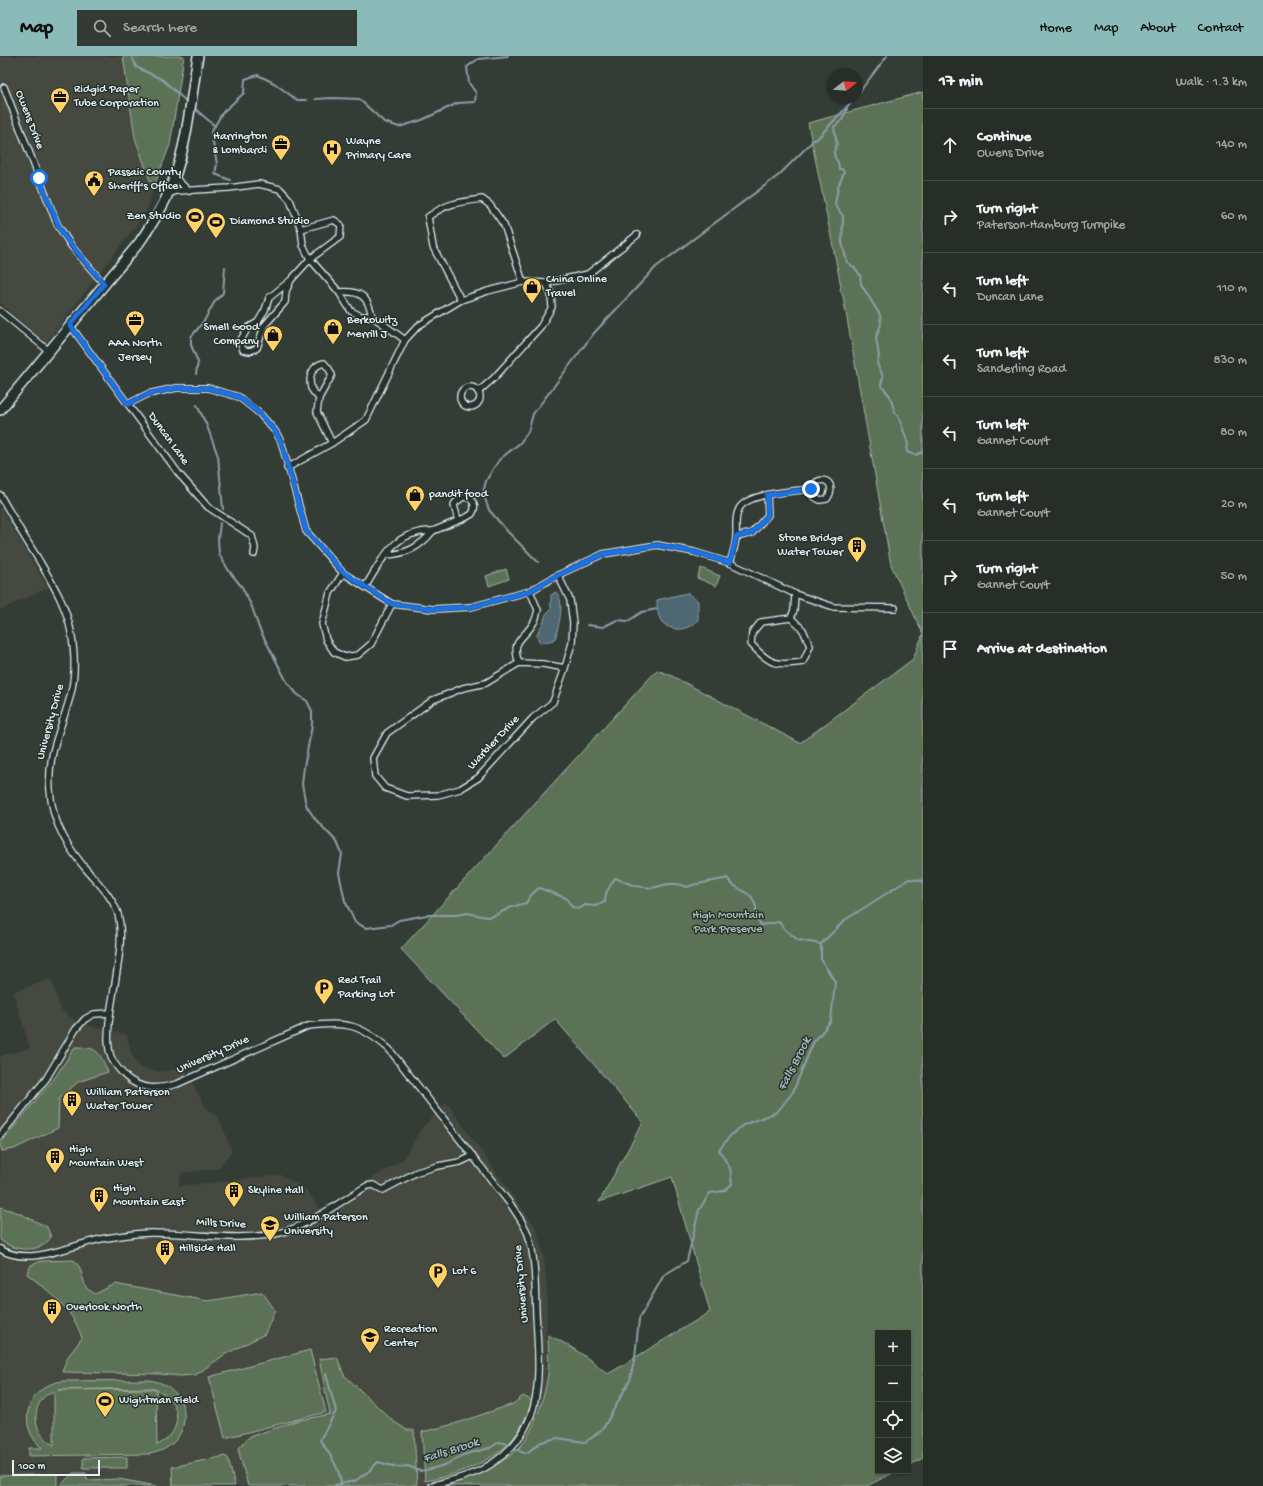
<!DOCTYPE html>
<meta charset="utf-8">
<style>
:root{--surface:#272e28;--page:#333a34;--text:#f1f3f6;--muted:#a4a8a8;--line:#434a45;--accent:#8bbbb9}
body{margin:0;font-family:"Gochi Hand",sans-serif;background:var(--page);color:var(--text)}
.controls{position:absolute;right:12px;bottom:12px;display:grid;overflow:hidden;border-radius:0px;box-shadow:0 1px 3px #0004}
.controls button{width:36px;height:36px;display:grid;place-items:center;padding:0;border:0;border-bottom:1px solid var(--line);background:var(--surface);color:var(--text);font:20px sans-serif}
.compass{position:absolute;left:827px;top:12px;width:36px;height:36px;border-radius:50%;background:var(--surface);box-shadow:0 1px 3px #0004;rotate:73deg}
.scale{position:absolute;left:12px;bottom:10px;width:88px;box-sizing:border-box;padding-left:4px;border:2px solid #e8f1f8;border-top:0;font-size:11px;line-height:14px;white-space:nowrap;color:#e8f1f8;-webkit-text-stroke:3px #26332d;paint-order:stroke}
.stop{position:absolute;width:12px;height:12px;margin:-9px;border:3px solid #1a73e8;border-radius:50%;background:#fff}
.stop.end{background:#1a73e8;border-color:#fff;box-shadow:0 1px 4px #0008}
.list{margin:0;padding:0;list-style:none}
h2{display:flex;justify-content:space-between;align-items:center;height:52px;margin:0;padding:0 16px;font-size:17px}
h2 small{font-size:13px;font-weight:400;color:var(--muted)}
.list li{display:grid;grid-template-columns:26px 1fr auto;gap:12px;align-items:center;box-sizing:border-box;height:72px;padding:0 16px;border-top:1px solid var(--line)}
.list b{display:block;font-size:15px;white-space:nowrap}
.list p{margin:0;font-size:13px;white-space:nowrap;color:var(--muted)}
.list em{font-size:13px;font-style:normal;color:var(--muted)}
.icon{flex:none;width:22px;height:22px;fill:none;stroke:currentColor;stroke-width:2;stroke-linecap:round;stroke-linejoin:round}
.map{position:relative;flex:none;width:923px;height:1430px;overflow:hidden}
header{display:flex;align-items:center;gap:24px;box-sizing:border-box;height:56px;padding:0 20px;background:var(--accent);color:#111}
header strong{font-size:19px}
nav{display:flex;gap:22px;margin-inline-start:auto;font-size:14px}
.search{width:280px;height:36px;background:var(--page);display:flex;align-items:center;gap:10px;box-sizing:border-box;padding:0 14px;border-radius:0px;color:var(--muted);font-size:15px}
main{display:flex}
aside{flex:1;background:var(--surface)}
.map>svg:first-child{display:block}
</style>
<header>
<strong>Map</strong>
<div class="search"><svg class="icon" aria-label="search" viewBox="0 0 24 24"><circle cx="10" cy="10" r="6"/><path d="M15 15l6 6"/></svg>Search here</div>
<nav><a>Home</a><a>Map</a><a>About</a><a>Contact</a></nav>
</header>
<main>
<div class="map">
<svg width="923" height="1430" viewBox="0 0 923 1430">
<rect width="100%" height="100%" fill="#343d35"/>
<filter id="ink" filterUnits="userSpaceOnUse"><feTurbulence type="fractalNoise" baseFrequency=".025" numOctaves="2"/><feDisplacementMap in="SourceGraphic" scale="8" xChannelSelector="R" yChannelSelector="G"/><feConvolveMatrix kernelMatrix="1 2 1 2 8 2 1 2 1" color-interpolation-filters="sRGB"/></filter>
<g filter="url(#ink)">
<g fill="#45483f">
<polygon points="0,0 123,0 135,82 153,133 147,155 46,287 0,247"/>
<polygon points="0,450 48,532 0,554"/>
<polygon points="51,923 61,954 80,968 127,979 131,998 140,1012 162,1016 184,1011 205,1050 220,1064 232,1095 219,1112 182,1117 178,1130 281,1119 305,1133 321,1154 402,1104 423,1070 447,1047 536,1172 544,1200 547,1233 546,1324 543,1356 569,1430 0,1430 0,1000 30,992 13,936"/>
</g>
<g fill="#5c7256" stroke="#a2b2a7" fill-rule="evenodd">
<polygon points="123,0 184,0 170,89 153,133 135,82"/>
<polygon points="923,36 923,578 891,509 843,240 840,234 841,230 808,67"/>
<polygon points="701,512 720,520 716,530 697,522"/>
<polygon points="506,513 509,523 489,530 486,520"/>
<path d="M923 578V1402L908 1410V1277H878V1415H897L867 1430H442C466 1423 497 1411 516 1395 533 1380 546 1338 548 1316 549 1304 548 1291 548 1279 570 1289 590 1303 608 1318L710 1256 672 1121 599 1146 643 1066 555 963 504 1003 401 893 657 614 670 619 800 687 913 603Z"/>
<path d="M75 991C99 991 99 996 108 1016L78 1026 59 1043 58 1072 14 1093 2 1095 0 1088 56 1020Z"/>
<path d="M0 1151 19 1157 47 1171 51 1181C49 1184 46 1188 42 1190 29 1196 11 1193 0 1184Z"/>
<path d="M74 1204 80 1212 86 1232 95 1238 115 1228 208 1245 262 1236 275 1254 265 1278 224 1299 196 1319 180 1320 159 1318 62 1316 67 1302 82 1282C73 1253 50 1236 27 1218L31 1209 42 1205Z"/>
<polygon points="310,1294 326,1356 225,1382 209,1321"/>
<polygon points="337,1301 344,1319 393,1365 407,1374 414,1374 417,1428 410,1430 248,1430 238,1393 249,1381 296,1365 330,1358 319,1303"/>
<path d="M149 1324C196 1330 196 1391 149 1398L29 1400V1392H42C14 1368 29 1328 64 1325ZM150 1332C181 1338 187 1376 157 1389L156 1334 150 1333 58 1334ZM54 1335V1389C31 1379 29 1344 54 1335Z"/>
<path d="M523 1340 533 1345C527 1358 521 1375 511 1385 489 1408 455 1419 425 1425L422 1376 454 1368 513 1348Z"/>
<polygon points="225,1400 228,1402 235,1430 173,1430 172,1411"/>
<polygon points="127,1401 127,1412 83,1412 83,1402"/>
<polygon points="73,1417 86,1417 87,1424 119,1423 157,1430 62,1430 62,1428"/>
<polygon points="57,1418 57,1430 0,1430 0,1420"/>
</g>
<g fill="#4d6772" stroke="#8b9ea8">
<path d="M556 536C566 547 558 569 556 581L553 584 540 587 537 580 539 573 543 568 546 558 551 553V539Z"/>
<path d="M687 537 698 545V564C695 566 692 570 688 571 679 576 664 572 660 563 657 557 657 550 657 544Z"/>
</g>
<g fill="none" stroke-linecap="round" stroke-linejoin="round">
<g stroke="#8b9ea8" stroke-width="2">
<polyline points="132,0 136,11 163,24 188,47"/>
<polyline points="857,39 887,0"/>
<polyline points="315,43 332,42 359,43 384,66 399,71 422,64 458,47 475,46 476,37 469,27 467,11 478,3 508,0"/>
<polyline points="193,51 215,70"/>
<polyline points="847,53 842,64 834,71 837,88 834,96 835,102 838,106 839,113 842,113 844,116 838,131 835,149 843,160 842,187 847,206 855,212 860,219 861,228 880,259 881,268 876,282 879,300 877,308 883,320 881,329 890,340 895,357 899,362 908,388 907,396 915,399 923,396"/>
<polyline points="230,124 215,118 217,108 211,76 223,56 244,37 245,23 258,19 274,27 297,44 306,44"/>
<polyline points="196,318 198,306 191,289 191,281 204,265 215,245 223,237 225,211"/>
<polyline points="197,349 207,370 218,400 223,453"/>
<path d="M220 467 218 483 219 498 229 515 242 531 252 551 259 572 287 626 297 638 307 645 312 655V670L304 711 302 728 305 744 307 751 316 764 337 786 342 798 339 817 345 845 355 866 366 872 391 869 399 864 427 859H457L467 857 487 861 493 860 512 851 526 847 531 839 539 832 566 842 571 850 579 853 585 849 595 850 605 846 606 837 615 822 635 830 652 832 668 828H678L687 831C700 826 714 826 727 822L732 828 751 840 756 850V861L761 869 779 866 783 872 798 884 821 888"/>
<polyline points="538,506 508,476 489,454 483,437 486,425 493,413 500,403 520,387 528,376 533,358 594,277 656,211 779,119 814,84 817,83 855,42"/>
<polyline points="587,569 603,571 617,564 628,565 642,556 657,553"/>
<path d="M326 1318 336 1355 320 1384C329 1397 340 1412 341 1428"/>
<polyline points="516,1393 524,1397 528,1396 541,1386 557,1382 585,1386 593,1381 604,1371 630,1324 635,1301 639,1263 664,1219 687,1205 699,1154 710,1137 724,1135 732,1128 730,1112 719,1094 731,1079 743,1069 777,1056 793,1036 813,987 831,965 835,926 821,903 821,888 845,864 909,823 923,825"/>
<polyline points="335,1430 335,1429 355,1425 369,1415 378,1406 397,1411 408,1410 420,1415 431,1413 447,1408 463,1399 490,1392 499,1386 508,1388"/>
</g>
<defs>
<g id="street">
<polyline points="4,31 57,168 72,191 104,228"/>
<polyline points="174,121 189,135"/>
<path d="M168 138 177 135 229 132 259 128 280 133 290 144 301 173 303 189 310 203 339 236 351 255 361 260H372C368 240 360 234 339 236"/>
<polyline points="291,224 286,235 285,246 264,270 257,292 250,295 243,294 240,285 248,272 258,266 265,254 269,242 291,224 310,203 340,181 341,169 334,164 301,173"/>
<path d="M461 244 433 191 428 161C447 147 459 146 482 143L490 149 504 169 523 226"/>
<polyline points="0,255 49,295"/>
<polyline points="372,260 405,284"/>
<polyline points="70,269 179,418 208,451 252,480 255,492 254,498"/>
<path d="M324 307 329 313 332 319 319 342C316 339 312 335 311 332 308 320 313 309 324 307Z"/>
<circle cx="470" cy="341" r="10"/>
<polyline points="478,336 494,322 541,270 552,251 551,238 546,227"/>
<polyline points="319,342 317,356 332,387"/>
<polyline points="128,348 148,338 176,332 208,332 239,341 260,358 275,375 281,385 306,475 343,517 392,548 433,553 471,551 530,535 558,519 603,498 657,489 694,496 730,507 795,538 834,551 895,552"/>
<polyline points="287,412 332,387 366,364 405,284 418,270 461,244 488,235 523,226 546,227 588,218 637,179"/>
<path d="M0 439C12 460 24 481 37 501 51 525 66 548 71 576 75 597 76 619 70 641 61 674 47 698 50 734 52 768 69 794 91 819 101 830 111 840 117 855 127 883 112 935 109 967 108 978 107 990 111 1001 114 1009 120 1014 125 1020 141 1035 158 1033 177 1028L308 970C345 965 360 968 389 993L511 1149C517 1158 524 1168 528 1178 536 1203 535 1231 536 1257 539 1320 548 1376 483 1413 467 1421 448 1425 431 1430"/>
<path d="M433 475 467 461 472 458C476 452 475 447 470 442L463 441 455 447 454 449 458 464"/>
<polyline points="736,481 752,477 768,459 767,439"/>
<path d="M730 507C732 499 736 489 736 480 737 471 734 462 739 453 746 437 795 435 811 433L813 440 820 444 827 443C839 426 819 416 811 433"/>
<polyline points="343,517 330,537 322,568 326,584 334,596 345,601 358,599 371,588 392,548"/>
<polyline points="558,519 570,544 573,567 572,587 565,612 553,646 533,662 478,722 460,733 438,739 407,740 385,732 375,720 373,702 387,677 433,644 463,632 486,627 519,607 543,608 565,612"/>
<path d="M365 531C384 501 393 475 433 475 420 491 407 498 386 499"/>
<path d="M791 562 803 574 810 590 803 606C776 610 770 609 751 588L752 577 761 566Z"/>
<polyline points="791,562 794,554 795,538"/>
<path d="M519 607C510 583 524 584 534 566 536 563 537 558 538 554L530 535"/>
<polyline points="0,1080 46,1023 76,973 85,963 94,958 110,957"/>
<path d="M0 1193C30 1212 75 1187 106 1182 122 1180 139 1176 155 1177 196 1177 238 1186 279 1177 311 1169 339 1146 367 1130L373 1129 383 1134 417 1116 438 1110 460 1106 473 1100"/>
</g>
<path id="primary" d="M0 354 139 187C149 172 160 157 167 140 187 97 190 47 198 0"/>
</defs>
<use href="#street" stroke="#e8f1f8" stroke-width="8"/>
<use href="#primary" stroke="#e8f1f8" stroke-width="12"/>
<use href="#street" stroke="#26332d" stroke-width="5.5"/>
<use href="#primary" stroke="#26332d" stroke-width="9"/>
</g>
</g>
<g fill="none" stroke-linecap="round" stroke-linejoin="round" filter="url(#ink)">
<polyline stroke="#1a73e8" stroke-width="5" points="39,122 58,168 64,180 104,228 70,269 128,348 148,338 176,332 208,332 239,341 260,358 275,375 281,386 306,475 343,516 392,548 433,553 471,551 530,535 558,519 603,498 657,489 694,496 730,507 736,481 752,477 768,459 767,439 811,433"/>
</g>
<defs>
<symbol id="office-pin" viewBox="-11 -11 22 30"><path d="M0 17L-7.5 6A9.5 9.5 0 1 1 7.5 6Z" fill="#ffd166" stroke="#26332d"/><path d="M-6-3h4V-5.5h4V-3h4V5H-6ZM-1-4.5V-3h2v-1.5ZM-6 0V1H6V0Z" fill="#111"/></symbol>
<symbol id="hospital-pin" viewBox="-11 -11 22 30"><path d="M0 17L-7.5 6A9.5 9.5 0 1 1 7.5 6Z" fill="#ffd166" stroke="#26332d"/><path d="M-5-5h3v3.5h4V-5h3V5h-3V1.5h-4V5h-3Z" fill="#111"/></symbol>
<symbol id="civic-pin" viewBox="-11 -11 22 30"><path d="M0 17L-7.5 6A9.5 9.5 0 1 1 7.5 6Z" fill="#ffd166" stroke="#26332d"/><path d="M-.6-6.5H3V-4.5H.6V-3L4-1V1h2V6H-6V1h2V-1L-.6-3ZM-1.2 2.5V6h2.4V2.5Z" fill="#111"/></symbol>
<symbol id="stadium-pin" viewBox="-11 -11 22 30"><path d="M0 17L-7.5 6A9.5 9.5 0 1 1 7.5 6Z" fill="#ffd166" stroke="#26332d"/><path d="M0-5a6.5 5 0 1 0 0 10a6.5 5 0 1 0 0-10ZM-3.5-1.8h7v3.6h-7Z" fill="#111"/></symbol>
<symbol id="shop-pin" viewBox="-11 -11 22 30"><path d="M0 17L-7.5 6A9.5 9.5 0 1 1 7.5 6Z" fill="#ffd166" stroke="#26332d"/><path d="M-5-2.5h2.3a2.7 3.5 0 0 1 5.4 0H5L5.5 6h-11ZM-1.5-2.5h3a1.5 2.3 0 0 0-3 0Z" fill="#111"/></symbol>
<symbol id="building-pin" viewBox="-11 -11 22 30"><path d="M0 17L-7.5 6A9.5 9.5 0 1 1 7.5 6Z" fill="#ffd166" stroke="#26332d"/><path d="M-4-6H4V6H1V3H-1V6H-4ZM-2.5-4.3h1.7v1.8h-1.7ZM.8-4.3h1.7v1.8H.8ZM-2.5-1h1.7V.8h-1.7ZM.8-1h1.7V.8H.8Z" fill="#111"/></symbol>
<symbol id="parking-pin" viewBox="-11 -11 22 30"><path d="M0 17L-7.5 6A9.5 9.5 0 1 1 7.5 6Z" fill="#ffd166" stroke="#26332d"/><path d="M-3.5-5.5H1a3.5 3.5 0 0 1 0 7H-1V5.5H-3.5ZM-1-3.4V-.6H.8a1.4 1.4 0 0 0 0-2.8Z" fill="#111"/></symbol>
<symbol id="university-pin" viewBox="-11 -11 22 30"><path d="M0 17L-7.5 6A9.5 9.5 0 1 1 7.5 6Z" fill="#ffd166" stroke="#26332d"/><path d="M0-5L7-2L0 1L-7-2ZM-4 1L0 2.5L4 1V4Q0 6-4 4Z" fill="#111"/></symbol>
</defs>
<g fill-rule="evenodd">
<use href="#office-pin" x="49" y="30" width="22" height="30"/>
<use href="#office-pin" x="270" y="77" width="22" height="30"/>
<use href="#hospital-pin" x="321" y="82" width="22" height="30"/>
<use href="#civic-pin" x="83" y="113" width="22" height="30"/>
<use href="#stadium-pin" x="184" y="150" width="22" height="30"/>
<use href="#stadium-pin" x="205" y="155" width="22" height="30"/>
<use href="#shop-pin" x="521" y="220" width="22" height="30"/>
<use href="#office-pin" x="124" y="253" width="22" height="30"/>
<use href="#shop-pin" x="322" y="261" width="22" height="30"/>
<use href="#shop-pin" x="262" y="268" width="22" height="30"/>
<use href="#shop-pin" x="404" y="428" width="22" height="30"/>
<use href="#building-pin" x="846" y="479" width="22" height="30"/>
<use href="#parking-pin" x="313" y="921" width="22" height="30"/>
<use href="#building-pin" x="61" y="1033" width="22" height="30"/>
<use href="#building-pin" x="44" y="1090" width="22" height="30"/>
<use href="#building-pin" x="223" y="1124" width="22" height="30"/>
<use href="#building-pin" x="88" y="1129" width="22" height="30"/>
<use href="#university-pin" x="259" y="1158" width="22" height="30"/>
<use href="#building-pin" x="154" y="1182" width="22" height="30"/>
<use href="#parking-pin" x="427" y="1205" width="22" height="30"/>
<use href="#building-pin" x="41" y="1241" width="22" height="30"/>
<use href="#university-pin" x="359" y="1270" width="22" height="30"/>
<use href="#stadium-pin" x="94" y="1334" width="22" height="30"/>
</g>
<g text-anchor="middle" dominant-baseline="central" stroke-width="3" stroke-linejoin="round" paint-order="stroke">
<g font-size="12" fill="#e8f1f8" stroke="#26332d" text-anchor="start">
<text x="74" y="34">Ridgid Paper<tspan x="74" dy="14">Tube Corporation</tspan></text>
<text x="267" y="81" text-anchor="end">Harrington<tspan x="267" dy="14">&amp; Lombardi</tspan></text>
<text x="346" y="86">Wayne<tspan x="346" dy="14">Primary Care</tspan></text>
<text x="108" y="117">Passaic County<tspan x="108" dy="14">Sheriff's Office</tspan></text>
<text x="181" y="161" text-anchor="end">Zen Studio</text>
<text x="230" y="166">Diamond Studio</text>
<text x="546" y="224">China Online<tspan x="546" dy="14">Travel</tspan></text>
<text x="347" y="265">Berkowitz<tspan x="347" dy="14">Merrill J</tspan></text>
<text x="259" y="272" text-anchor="end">Smell Good<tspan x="259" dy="14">Company</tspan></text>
<text x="135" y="288" text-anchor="middle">AAA North<tspan x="135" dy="14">Jersey</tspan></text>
<text x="429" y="439">pandit food</text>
<text x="843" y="483" text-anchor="end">Stone Bridge<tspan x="843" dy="14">Water Tower</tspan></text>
<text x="338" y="925">Red Trail<tspan x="338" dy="14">Parking Lot</tspan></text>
<text x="86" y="1037">William Paterson<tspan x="86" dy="14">Water Tower</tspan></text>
<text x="69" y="1094">High<tspan x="69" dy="14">Mountain West</tspan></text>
<text x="113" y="1133">High<tspan x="113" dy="14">Mountain East</tspan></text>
<text x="248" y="1135">Skyline Hall</text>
<text x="284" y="1162">William Paterson<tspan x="284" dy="14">University</tspan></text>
<text x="179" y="1193">Hillside Hall</text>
<text x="452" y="1216">Lot 6</text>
<text x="66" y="1252">Overlook North</text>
<text x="384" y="1274">Recreation<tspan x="384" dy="14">Center</tspan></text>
<text x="119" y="1345">Wightman Field</text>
</g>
<g font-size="12" fill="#e8f1f8" stroke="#26332d">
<text transform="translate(29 64) rotate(69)">Owens Drive</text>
<text transform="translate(168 383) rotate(54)">Duncan Lane</text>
<text transform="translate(51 666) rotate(-75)">University Drive</text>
<text transform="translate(494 687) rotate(-47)">Warbler Drive</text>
<text transform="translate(213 999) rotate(-24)">University Drive</text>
<text transform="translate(221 1168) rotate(3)">Mills Drive</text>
<text transform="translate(522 1228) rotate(-95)">University Drive</text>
</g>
<g font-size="12" fill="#b0beb7" stroke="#26332d">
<text x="728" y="860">High Mountain<tspan x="728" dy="14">Park Preserve</tspan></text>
</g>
<g font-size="13" font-style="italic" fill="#aabac2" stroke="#26332d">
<text transform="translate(795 1008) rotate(-63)">Falls Brook</text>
<text transform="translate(451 1395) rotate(-18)">Falls Brook</text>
</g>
</g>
</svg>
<div class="controls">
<button>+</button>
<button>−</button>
<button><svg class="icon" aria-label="locate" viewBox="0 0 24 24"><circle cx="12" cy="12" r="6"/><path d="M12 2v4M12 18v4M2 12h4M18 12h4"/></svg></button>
<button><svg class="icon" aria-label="layers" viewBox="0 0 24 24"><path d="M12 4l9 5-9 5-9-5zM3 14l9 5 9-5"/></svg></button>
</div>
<svg class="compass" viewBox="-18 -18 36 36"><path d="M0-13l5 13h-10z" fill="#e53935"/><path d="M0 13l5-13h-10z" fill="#a4a8a8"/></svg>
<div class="scale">100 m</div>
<div class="stop" style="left:39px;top:122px"></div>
<div class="stop end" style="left:811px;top:433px"></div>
</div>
<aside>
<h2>17 min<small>Walk · 1.3 km</small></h2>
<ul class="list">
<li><svg class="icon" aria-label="ahead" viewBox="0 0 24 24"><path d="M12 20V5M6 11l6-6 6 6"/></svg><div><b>Continue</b><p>Owens Drive</p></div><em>140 m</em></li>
<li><svg class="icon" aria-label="right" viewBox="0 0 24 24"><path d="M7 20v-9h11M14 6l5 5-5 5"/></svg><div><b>Turn right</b><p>Paterson-Hamburg Turnpike</p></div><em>60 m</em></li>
<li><svg class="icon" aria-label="left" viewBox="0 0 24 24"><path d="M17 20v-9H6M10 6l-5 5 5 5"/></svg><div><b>Turn left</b><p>Duncan Lane</p></div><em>110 m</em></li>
<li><svg class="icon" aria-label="left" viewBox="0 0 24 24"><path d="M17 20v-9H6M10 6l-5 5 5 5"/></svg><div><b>Turn left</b><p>Sanderling Road</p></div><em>830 m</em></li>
<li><svg class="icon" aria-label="left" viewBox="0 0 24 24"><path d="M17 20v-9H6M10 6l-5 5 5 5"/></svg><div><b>Turn left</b><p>Gannet Court</p></div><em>80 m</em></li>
<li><svg class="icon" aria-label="left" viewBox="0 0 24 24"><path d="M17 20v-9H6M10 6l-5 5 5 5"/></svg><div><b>Turn left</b><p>Gannet Court</p></div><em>20 m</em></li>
<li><svg class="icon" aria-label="right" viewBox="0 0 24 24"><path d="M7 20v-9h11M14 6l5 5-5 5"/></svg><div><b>Turn right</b><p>Gannet Court</p></div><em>50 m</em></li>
<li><svg class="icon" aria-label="arrive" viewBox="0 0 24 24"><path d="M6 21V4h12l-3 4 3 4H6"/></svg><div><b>Arrive at destination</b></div></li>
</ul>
</aside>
</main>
